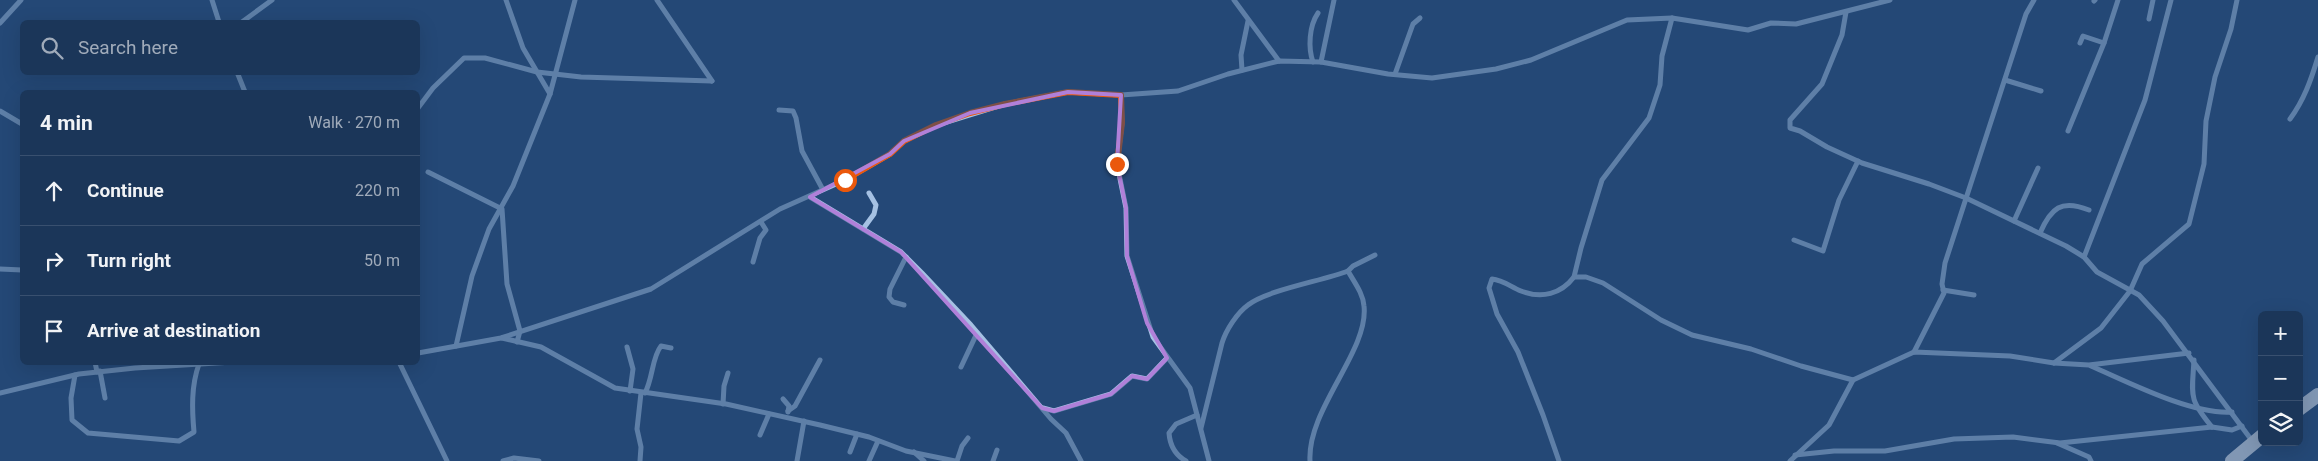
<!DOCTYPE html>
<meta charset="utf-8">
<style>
:root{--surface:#1b3659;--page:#284162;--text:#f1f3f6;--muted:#a0abba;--line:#39506f}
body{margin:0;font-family:Roboto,sans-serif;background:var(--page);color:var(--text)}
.controls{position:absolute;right:15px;bottom:15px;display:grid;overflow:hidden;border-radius:8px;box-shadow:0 5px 20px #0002}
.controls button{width:45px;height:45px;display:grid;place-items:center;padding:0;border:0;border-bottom:1px solid var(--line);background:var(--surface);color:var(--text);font:25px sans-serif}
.stop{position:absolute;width:15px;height:15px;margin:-11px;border:4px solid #ea580c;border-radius:50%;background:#fff}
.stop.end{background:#ea580c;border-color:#fff;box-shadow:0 1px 5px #0008}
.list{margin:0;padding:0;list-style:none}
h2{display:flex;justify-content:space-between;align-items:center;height:65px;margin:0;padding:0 20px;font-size:21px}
h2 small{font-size:16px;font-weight:400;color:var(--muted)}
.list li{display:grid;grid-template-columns:32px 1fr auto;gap:15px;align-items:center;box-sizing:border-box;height:70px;padding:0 20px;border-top:1px solid var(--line)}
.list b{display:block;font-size:19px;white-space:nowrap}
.list em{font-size:16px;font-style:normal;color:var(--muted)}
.icon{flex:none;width:28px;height:28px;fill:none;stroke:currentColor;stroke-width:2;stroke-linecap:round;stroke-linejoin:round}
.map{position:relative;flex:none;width:2318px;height:461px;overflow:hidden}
.search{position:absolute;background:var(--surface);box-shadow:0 5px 20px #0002;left:20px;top:20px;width:400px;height:55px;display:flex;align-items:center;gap:12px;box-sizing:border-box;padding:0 18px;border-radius:8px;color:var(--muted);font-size:19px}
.panel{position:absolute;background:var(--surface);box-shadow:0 5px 20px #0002;left:20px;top:90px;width:400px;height:275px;border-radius:8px}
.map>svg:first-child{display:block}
</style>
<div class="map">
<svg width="2318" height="461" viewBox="0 0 2318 461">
<rect width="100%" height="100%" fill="#244877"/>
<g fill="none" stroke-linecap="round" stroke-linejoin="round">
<g stroke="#a5c1e3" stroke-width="5">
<polyline points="212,0 219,22"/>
<polyline points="506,0 523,48 550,94"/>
<polyline points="657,0 712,81"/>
<polyline points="1234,0 1279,61"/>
<polyline points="2094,1 2095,0"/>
<polyline points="1846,12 1842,35 1822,84 1790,120 1790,128 1800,131 1827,147 1862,163 1929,184 1966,198 2066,246 2084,257 2097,272 2139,295 2163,321 2253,442"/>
<polyline points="2149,19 2153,0"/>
<polyline points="242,22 272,0"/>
<polyline points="0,23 21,0"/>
<polyline points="2080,43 2083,36 2104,43"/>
<path d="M1313 62C1308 48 1309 26 1318 13"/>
<polyline points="1321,62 1334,0"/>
<polyline points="1242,70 1241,55 1248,21"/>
<polyline points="237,72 245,92"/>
<polyline points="1395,74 1413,24 1420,18"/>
<polyline points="2005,80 2041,91"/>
<polyline points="1121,95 1122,123 1117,164 1126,208 1127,256 1153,337 1190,388 1209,461"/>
<polyline points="418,108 433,88 464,58 485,58 537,72 581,77 712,81"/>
<polyline points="779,110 793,111 796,118 802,151 822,188"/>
<polyline points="0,111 22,124"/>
<path d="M2290 119C2304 100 2311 80 2318 57"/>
<polyline points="2068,131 2104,43 2118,0"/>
<polyline points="428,172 502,209 507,284 520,331 517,342"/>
<polyline points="810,197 901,252 922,273 971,325 1051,419 1066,433 1081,461"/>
<polyline points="2014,221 2038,168"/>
<polyline points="863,229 874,214 876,205 869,193"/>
<path d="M2040 233C2051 208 2061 199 2089 210"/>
<polyline points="1794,240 1823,251 1839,200 1858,161"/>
<polyline points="2084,257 2145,100 2171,0"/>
<polyline points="753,262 760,238 766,230 761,222"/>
<polyline points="0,269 22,270"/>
<polyline points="1574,277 1581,248 1602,180 1649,118 1660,85 1662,56 1672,18"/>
<polyline points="1943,290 1974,295"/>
<polyline points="904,305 893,302 889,297 890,289 906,257"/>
<polyline points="502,338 541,347 615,388 726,404 820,425 869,437 906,451 955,461"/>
<polyline points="456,346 472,276 489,229 513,186 550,94 575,0"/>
<polyline points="627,347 633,369 630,391"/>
<polyline points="1914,352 1944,293 1942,284 1945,263 2026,14 2034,0"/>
<polyline points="418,353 501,338 651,289 780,209 845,180 890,154 904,141 937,125 1005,104 1068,92 1121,95 1178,91 1228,74 1279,61 1321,62 1388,74 1432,78 1496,69 1531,60 1627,20 1672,18 1748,30 1771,23 1796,24 1890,0"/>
<path d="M2194 360C2192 396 2188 398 2212 427"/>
<polyline points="95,362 97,372"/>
<polyline points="399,362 447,461"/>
<polyline points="2054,363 2101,328 2130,291 2142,264 2189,224 2204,164 2206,121 2215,77 2231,29 2237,0"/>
<path d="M2091 366C2128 382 2192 415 2232 412"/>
<polyline points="961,367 977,333"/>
<polyline points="100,371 105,398"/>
<path d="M75 375 71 398 72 420 88 433 179 441 194 432C192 410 191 386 199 364"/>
<polyline points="0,393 79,374 135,368 233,362"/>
<path d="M645 393C653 378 652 357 661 346L671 348"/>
<polyline points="783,399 789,406 788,412"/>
<polyline points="723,404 724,386 728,373"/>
<polyline points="1043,408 1054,411 1111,394 1132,376 1147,379 1167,358"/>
<polyline points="788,411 795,406 820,360"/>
<path d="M1201 428 1222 343C1226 330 1237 313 1248 305 1267 290 1322 281 1348 271L1353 266 1375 255"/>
<polyline points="760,435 769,414"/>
<polyline points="2057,443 2089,457 2091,461"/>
<polyline points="850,452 857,434"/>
<polyline points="914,452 924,461"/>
<polyline points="1795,455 1834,451 1885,451 1954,439 2013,437 2060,443 2212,427 2232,430 2242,426"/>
<polyline points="503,461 514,458 539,461"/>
<polyline points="640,461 641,447 637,429 641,393"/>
<polyline points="797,461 804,421"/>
<polyline points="869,461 878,441"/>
<polyline points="957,461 962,446 968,438"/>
<polyline points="993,461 997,450"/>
<path d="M1186 461C1175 455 1170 446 1169 433L1176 424 1197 415"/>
<path d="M1310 461C1307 409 1369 351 1364 306 1363 293 1354 282 1348 271"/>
<path d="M1559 461 1543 415 1518 352 1497 314 1489 288 1492 279C1503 280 1511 287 1521 291 1542 299 1561 294 1574 277H1586L1603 283 1661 320 1692 335 1751 349 1801 366 1853 380 1914 352 2010 356 2054 363 2089 365 2189 353"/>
<polyline points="1790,461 1829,425 1853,380"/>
</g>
<g stroke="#f2f6fe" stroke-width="14">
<polyline points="2299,409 2318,395"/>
<polyline points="2232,461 2262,436"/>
</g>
</g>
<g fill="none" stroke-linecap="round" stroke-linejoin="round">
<polyline stroke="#ea580c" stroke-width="6" points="845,180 890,154 904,141 936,125 970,113 1005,104 1068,92 1121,95 1122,123 1117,164"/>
</g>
<path d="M0 0H2318V461H0ZM1068 92 1121 95 1117 164 1126 208 1127 256 1147 323 1167 358 1147 379 1132 376 1111 394 1054 411 1042 408 901 252 810 197 890 154 904 141 970 113Z" fill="#244877" fill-opacity=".55" fill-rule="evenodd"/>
<path fill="none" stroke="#b080d9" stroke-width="4" stroke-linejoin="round" d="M1068 92 1121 95 1117 164 1126 208 1127 256 1147 323 1167 358 1147 379 1132 376 1111 394 1054 411 1042 408 901 252 810 197 890 154 904 141 970 113Z"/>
</svg>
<div class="controls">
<button>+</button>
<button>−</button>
<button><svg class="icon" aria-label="layers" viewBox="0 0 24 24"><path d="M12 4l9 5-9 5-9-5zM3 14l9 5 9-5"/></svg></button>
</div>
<div class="stop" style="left:845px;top:180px"></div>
<div class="stop end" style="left:1117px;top:164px"></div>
<div class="search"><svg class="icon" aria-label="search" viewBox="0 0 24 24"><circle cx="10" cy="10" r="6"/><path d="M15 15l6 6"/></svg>Search here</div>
<section class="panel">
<h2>4 min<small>Walk · 270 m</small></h2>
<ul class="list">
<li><svg class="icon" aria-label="ahead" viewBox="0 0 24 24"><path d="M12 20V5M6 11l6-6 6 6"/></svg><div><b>Continue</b></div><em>220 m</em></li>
<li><svg class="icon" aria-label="right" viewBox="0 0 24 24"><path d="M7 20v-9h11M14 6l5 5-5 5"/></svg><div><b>Turn right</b></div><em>50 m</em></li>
<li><svg class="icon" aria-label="arrive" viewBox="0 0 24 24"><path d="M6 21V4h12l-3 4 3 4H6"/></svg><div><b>Arrive at destination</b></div></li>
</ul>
</section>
</div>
